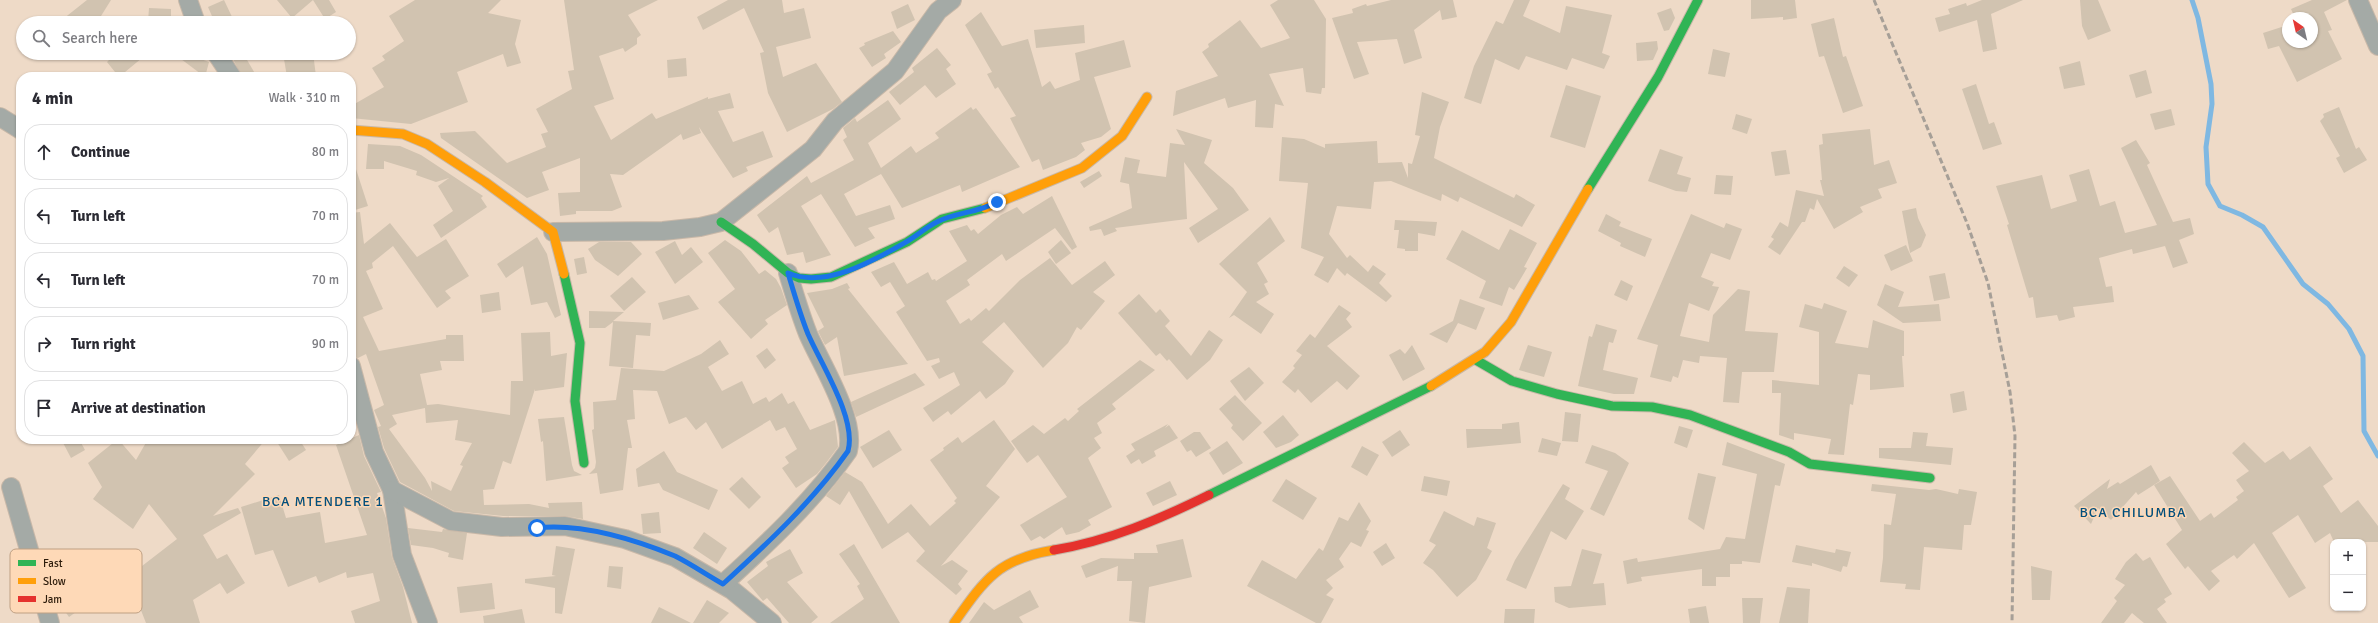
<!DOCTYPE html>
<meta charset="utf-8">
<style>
:root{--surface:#fff;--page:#f7f7f7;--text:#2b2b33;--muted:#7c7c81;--line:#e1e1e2}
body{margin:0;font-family:Signika,sans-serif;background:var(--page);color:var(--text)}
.controls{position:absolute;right:12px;bottom:12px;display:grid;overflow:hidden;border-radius:8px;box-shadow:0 1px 3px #0004}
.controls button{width:36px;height:36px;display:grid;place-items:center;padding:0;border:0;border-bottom:1px solid var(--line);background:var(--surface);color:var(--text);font:20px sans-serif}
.compass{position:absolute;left:2282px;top:12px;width:36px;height:36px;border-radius:50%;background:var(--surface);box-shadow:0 1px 3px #0004;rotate:326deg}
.stop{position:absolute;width:12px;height:12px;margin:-9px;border:3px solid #1a73e8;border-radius:50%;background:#fff}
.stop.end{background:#1a73e8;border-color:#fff;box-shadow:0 1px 4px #0008}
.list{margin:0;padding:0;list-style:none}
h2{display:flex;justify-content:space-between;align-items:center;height:52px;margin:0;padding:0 16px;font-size:17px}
h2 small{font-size:13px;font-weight:400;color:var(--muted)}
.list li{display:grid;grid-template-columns:26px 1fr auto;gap:12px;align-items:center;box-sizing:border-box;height:56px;margin:0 8px 8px;padding:0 8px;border:1px solid var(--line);border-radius:16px}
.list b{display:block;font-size:15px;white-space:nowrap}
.list em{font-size:13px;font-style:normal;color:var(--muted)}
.icon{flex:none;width:22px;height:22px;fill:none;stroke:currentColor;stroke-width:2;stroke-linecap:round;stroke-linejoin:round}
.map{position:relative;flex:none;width:2378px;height:623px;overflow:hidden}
.search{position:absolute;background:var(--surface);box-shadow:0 1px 3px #0004;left:16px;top:16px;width:340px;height:44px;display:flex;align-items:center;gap:10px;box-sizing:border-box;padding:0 14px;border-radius:22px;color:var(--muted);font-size:15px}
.panel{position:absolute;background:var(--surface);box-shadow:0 1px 3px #0004;left:16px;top:72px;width:340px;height:372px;border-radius:16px}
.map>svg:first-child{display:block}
</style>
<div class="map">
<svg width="2378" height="623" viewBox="0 0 2378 623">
<rect width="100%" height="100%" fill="#eedac7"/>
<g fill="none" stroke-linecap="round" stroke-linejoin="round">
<polyline stroke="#7fb8e2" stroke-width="5" points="2192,0 2198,18 2211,84 2212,104 2206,147 2208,184 2220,206 2242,215 2263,227 2303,284 2328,304 2349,329 2363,356 2364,431 2378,456"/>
</g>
<g fill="#d1c3b0" fill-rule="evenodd">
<polygon points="87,0 111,0 101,16 109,23 58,23"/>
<polygon points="224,0 233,19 224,23 215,23 208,7"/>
<polygon points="277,0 329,0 336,12 325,19 313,0 292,18"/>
<polygon points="415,0 501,0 488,13 521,20 515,44 521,63 507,67 503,54 457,72 468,102 411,124 351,118 351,106 384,87 372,68 385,60 382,56 404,41 389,16"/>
<polygon points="564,0 658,0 628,15 641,35 637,38 637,44 625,52 623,48 599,56 614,99 594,106 611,140 652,113 656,119 708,97 708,99 730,93 734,108 718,111 733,142 763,131 773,157 746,167 748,171 733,178 699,127 701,133 683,140 681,134 623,175 610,174 622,207 612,211 576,211 576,214 560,216 558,193 580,192 580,158 542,172 549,190 527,198 441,138 440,133 475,131 507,163 546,147 541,134 548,132 536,109 572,89 568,71 574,70"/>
<polygon points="728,0 782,0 784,13 804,8 811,38 776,47 783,77 816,63 842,102 833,109 787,132 768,93 760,53 764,52 744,8 703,30 697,17"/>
<polygon points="1278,0 1314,0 1326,19 1325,88 1322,88 1321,94 1306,92 1303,68 1269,74 1284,106 1275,104 1273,128 1255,127 1256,100 1228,108 1225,98 1173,116 1176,91 1218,76 1202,52 1209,47 1208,44 1240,20 1261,48 1290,38 1270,5"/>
<polygon points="1391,0 1453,0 1457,17 1442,20 1440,10 1414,30 1422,58 1404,64 1397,39 1357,42 1369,74 1354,79 1332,18 1353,13 1352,9 1366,4 1367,6"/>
<polygon points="1514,0 1530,0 1523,16 1560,33 1566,6 1612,15 1602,53 1610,56 1604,69 1572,58 1567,70 1526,56 1519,70 1495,59 1481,104 1464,98 1474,66 1496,21 1503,24"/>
<polygon points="1751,0 1795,0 1797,18 1783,20 1783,17 1751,19"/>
<polygon points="1982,0 2023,0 1991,14 1997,49 1983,52 1977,20 1939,32 1935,18 1950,14 1948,9 1966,3 1967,6"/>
<polygon points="2080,0 2098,0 2111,31 2088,40 2082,26"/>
<polygon points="2312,0 2347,0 2324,12 2332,30 2328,31 2342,59 2297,82 2279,46 2268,49 2263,33 2288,25 2288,42 2312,42 2312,18 2295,18 2291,9"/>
<polygon points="908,4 915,20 897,29 891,12"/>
<polygon points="149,8 171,9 171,22 148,22"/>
<polygon points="1671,8 1675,18 1669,30 1664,31 1657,13"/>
<polygon points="981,12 1002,46 1028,39 1042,87 1050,81 1055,89 1080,80 1075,53 1124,40 1131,67 1094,77 1111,129 1101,137 1081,143 1085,150 1076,157 1043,170 1039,159 1032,162 1010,118 1016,116 998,87 995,89 987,74 992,72 965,25"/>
<polygon points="1834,18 1843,57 1846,56 1863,106 1843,113 1824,56 1819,57 1811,24"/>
<polygon points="1084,25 1085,43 1036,48 1034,30"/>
<polygon points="893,31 901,42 884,54 886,58 872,67 859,48 865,45 864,43"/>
<polygon points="1657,41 1658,49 1653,60 1637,61 1636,43"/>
<polygon points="937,48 951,65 946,69 956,84 936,98 925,85 900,105 889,92 914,72 912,68"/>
<polygon points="1713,49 1730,53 1725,77 1708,74"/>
<polygon points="104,53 148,53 119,77 107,62 109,60"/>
<polygon points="173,53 184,53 209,62 205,77"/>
<polygon points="230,53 243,53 257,77 242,77"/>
<polygon points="283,53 313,53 316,76 287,77"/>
<polygon points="686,58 687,76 668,78 667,60"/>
<polygon points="2080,61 2085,85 2064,89 2059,67"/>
<polygon points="2146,70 2152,93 2136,98 2129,75"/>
<polygon points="1976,84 1989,124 1994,122 2002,144 1983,150 1962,89"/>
<polygon points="1566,85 1601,96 1585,148 1550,137"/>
<polygon points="1422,92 1449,102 1440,127 1434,158 1514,198 1516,194 1535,205 1522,227 1460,197 1458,202 1442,194 1441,201 1391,181 1374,182 1371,209 1337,206 1329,234 1347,258 1350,255 1368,272 1373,265 1386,274 1379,283 1392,296 1386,302 1347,273 1345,276 1337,268 1328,283 1314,275 1324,257 1301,248 1308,183 1279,181 1282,137 1304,139 1325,148 1325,144 1377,141 1378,163 1402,162 1408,178 1408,163 1412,164 1420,136 1415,135"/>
<polygon points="888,100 901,119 868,143 881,168 911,146 916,153 939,138 935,133 971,107 973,110 976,108 1020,167 962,192 960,185 902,208 881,174 844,194 856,216 890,205 895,219 868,228 875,238 855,247 821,194 801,206 831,255 806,263 803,252 787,255 778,227 769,233 757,215 807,176 811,183 854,160 843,140 847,137 843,128 855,118 857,122"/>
<polygon points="2339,107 2356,149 2359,147 2367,160 2344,173 2336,158 2340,156 2320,121 2324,117 2323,114"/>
<polygon points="2171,109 2175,125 2155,130 2150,114"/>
<polygon points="1736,114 1752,119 1747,134 1732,129"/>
<polygon points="1176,129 1212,140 1204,163 1233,188 1249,210 1198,243 1189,228 1218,209 1184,162 1187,219 1115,228 1117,231 1104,236 1101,229 1090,231 1089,227 1132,208 1129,184 1120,182 1125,157 1140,160 1137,173 1166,177 1170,143 1185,145"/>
<polygon points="1870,129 1874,165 1889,160 1897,183 1878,189 1882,198 1860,207 1863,212 1834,229 1817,199 1814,210 1810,208 1805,222 1802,222 1780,255 1768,247 1774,239 1771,237 1780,222 1788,227 1796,190 1824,196 1820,180 1822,180 1819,145 1823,144 1822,134"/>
<polygon points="2136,140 2150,163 2147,165 2173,222 2190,218 2194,234 2179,240 2188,263 2173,268 2165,246 2133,254 2132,249 2099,258 2106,287 2112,286 2114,302 2073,307 2075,317 2059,321 2057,315 2036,318 2033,297 2029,298 2007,225 2009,224 1996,186 2042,175 2051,209 2077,201 2069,175 2089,169 2100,206 2115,201 2125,233 2157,225 2121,148"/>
<polygon points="368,144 400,146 421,155 483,196 481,198 487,207 441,238 433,225 453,211 438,186 449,178 436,182 416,175 417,171 384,161 384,169 366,169"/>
<polygon points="1660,149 1683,157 1677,174 1691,178 1687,192 1676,191 1648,181"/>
<polygon points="1786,150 1790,174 1775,176 1771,152"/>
<polygon points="351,163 354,163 368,206 355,210 351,197"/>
<polygon points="1099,171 1102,176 1084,188 1080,182"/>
<polygon points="1716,175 1733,176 1731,195 1714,194"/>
<polygon points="1052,196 1077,247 1072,250 1055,228 1006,261 1002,254 967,280 970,285 946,301 960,324 969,318 971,321 986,308 989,311 1020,280 1050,258 1072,285 1105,261 1115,275 1093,292 1105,301 1081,330 1077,327 1068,343 1043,368 1004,322 982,342 1014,371 1005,384 986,399 980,391 951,415 948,411 933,422 923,408 960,385 954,372 939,379 931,366 940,362 939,358 927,361 896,312 905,306 890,282 881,287 871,272 894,262 907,284 928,272 932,280 935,279 936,281 967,261 949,231 967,225 971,231 974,229 978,234 1001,215 1017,207 1023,214"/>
<polygon points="1916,208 1918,218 1926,235 1921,247 1910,253 1902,211"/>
<path d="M360 212 364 244 390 223 417 257 446 239 469 276 445 291 451 298 437 308 393 246 372 263 373 268 366 271 383 309 363 317 379 351 446 339V335H463L464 361H440L442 370 420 374 427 405 438 404 510 415 511 381H523L521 333 550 332 551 356 567 353 564 387 535 391V389L511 464 503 461 494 489 483 490 484 505 529 504 549 508 548 503 582 502 583 519 565 516H503L454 511 400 482 384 448 378 427 381 426 374 410 384 405 366 354 358 358 351 356V213ZM425 408 426 423 458 420 455 440 472 443 460 465 463 466 451 491 431 481 432 491 425 478 389 429 397 424 392 415Z"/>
<polygon points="1606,214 1621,222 1619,226 1652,239 1645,257 1620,246 1621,243 1598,231"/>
<polygon points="1691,214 1724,228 1726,223 1742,229 1730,260 1711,253 1701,277 1714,282 1712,286 1719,287 1709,311 1689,303 1680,336 1709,342 1713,315 1738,289 1750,291 1745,331 1778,333 1774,372 1742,372 1739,403 1723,402 1727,358 1700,356 1699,363 1683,360 1678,378 1673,376 1671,382 1650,377 1658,345 1637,339"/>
<polygon points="1270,217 1285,241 1257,263 1268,282 1264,284 1269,294 1256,302 1274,314 1261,334 1234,315 1229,318 1247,292 1219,264"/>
<polygon points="1395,220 1437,222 1435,236 1418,233 1418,251 1405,251 1405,249 1397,248 1399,230 1394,230"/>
<polygon points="1510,229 1537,243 1524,267 1527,268 1514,290 1509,287 1502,306 1479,298 1486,281 1446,259 1462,230 1499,250"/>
<polygon points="537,237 547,254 561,315 555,318 547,302 531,305 523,266 506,278 497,264"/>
<polygon points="725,240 741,251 759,274 765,270 776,279 781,288 787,305 765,320 768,324 751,339 718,302 735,289 708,253"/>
<polygon points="1061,240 1071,253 1056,264 1048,252"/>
<polygon points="675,241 682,255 691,247 703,262 675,284 655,252"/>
<polygon points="599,242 631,242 642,254 618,276 595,260 588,249"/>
<polygon points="1906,245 1913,261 1891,271 1884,255"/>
<polygon points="584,257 587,273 577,275 574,259"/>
<polygon points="1844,266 1858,275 1849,287 1836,278"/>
<polygon points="1945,273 1950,298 1934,301 1929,276"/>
<polygon points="632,277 646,292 624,311 610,296"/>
<polygon points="1621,280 1633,286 1627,301 1614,295"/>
<polygon points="847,283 850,288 848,289 908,364 844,376 837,337 825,345 818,331 824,327 807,293 832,289"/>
<polygon points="1885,284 1904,292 1898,307 1939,304 1941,321 1903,323 1877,305"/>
<polygon points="499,292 501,310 482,313 480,295"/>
<polygon points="1139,294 1156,313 1160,309 1170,321 1165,326 1191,356 1209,330 1223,340 1210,360 1187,380 1169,359 1167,361 1160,353 1156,356 1118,313"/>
<polygon points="689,295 699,309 663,320 658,303"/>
<polygon points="1460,299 1485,308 1476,330 1458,323 1447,343 1429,334 1453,321"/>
<polygon points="1824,303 1847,311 1835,343 1868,348 1873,320 1904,331 1904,356 1902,356 1904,387 1870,390 1870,375 1858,374 1853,405 1850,404 1844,455 1828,454 1831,439 1794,433 1794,440 1779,435 1781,393 1772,393 1772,380 1819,385 1819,332 1799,327 1805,304 1822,309"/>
<polygon points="1339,305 1351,313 1346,319 1352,327 1327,346 1360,376 1347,390 1337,381 1311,403 1298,389 1295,393 1282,382 1295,368 1293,366 1302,355 1296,351 1310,334 1315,338"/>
<polygon points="589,311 624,312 613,321 651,323 650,336 636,335 633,368 609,366 613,322 605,328 589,328"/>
<polygon points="1596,324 1617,330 1613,343 1609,342 1603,370 1638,378 1634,394 1614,394 1578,386 1589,336 1592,337"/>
<polygon points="720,340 729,354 708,367 722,391 742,381 753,404 766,397 769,402 782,393 788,404 794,401 810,430 835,420 838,447 826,463 817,474 796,488 782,468 789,463 785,457 797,449 785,427 776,431 770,420 722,449 706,422 696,430 686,417 669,424 657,391 633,390 635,419 627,420 632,448 628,448 623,490 600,494 597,473 589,474 595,468 596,462 592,430 594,429 593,402 616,400 621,368 664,371 701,354"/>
<polygon points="1412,345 1425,369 1403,381 1389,355 1400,349 1405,354"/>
<polygon points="1528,345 1552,352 1544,377 1519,370"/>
<polygon points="767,348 776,360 765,369 756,356"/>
<polygon points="1140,360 1155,370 1112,404 1116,409 1097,423 1102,433 1094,438 1101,448 1088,458 1112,507 1088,520 1091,525 1079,532 1066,535 1062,527 1044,539 1040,536 1031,541 1020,525 1067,497 1038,455 1027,463 1011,441 1033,425 1044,434 1065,418 1068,421 1079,411 1077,409"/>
<polygon points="1249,367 1264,383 1245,401 1230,381"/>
<polygon points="915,373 925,385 856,417 851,402"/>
<polygon points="1964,391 1967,410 1953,413 1950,394"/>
<polygon points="1235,395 1262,423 1243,441 1231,428 1233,425 1219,409"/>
<polygon points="1565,412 1581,414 1578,442 1562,441"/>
<polygon points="1283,415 1299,435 1291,442 1276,448 1263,432"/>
<polygon points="564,417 572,465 574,471 582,475 546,481 543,441 541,442 538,419"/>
<polygon points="994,420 1015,449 986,486 1000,497 941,566 952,560 968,571 958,584 962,589 956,595 916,561 925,551 908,532 882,549 849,491 840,505 826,496 845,472 862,482 888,524 911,504 930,526 956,503 954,501 957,498 930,460 944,450 943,448 958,437 962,443"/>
<polygon points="1519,422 1521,443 1467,448 1466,429 1502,429 1502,424"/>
<polygon points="1168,424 1165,428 1169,425 1178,438 1154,451 1156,456 1142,464 1139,459 1131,464 1126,456 1135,450 1131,444"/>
<polygon points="1679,426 1693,430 1687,448 1674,443"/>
<polygon points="889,430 902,450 873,468 860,447"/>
<polygon points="1400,430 1410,445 1392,457 1382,442"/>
<polygon points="1194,432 1200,432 1211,448 1196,457 1191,450 1187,452 1180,441"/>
<polygon points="1913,432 1928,433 1926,446 1953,448 1951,465 1879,458 1879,448 1911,448"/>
<polygon points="359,435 364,456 381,492 377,493 386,518 392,557 403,587 412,623 355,623 351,611 380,601 373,573 347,578 346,572 319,583 316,576 288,587 273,550 255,555 241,507 279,495 286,518 320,512 325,543 367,535 336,445"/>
<polygon points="1542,438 1561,443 1557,456 1538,452"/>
<polygon points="61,439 79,439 85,450 71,458"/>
<polygon points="118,439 136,460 148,439 266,439 245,464 255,474 213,516 238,508 241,513 203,535 217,559 227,554 245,583 227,594 220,583 193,600 200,623 146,623 131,585 137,582 125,572 135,561 142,566 177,539 149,504 133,529 93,499 102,487 88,463"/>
<polygon points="275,439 299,439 306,450 289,461"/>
<polygon points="1227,441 1243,463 1223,475 1209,453"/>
<polygon points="1727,442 1785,464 1780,486 1775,485 1760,563 1742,561 1742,564 1730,564 1730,577 1716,577 1716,586 1702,586 1702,569 1641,577 1642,581 1627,584 1623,561 1637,558 1638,562 1720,549 1726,537 1745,539 1757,474 1722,465"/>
<polygon points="2244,442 2265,463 2283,451 2290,460 2310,446 2333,479 2323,486 2341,513 2358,500 2378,526 2378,542 2334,542 2330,533 2315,543 2298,515 2272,533 2306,588 2289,598 2254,543 2237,559 2234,555 2211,571 2220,581 2209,591 2188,566 2185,569 2166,544 2182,530 2154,485 2170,476 2200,521 2211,513 2214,518 2238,500 2236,497 2244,491 2236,480 2249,471 2232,453"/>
<polygon points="1592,445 1615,453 1629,463 1604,516 1590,509 1608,471 1585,463"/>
<polygon points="1362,446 1379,455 1367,476 1351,467"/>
<polygon points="664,451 677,472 718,490 709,510 663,490 659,483 638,487 636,469"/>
<polygon points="2151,465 2160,481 2138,495 2136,492 2111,520 2098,508 2091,524 2074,506 2110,479 2107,489 2118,482 2120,484"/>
<polygon points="1698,473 1716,477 1704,530 1688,519"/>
<polygon points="1424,476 1450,481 1447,496 1421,491"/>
<polygon points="742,477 761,497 749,509 729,489"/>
<polygon points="1286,479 1317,498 1303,520 1272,501"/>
<polygon points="1170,481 1177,495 1153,506 1146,493"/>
<polygon points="1563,484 1570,488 1565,499 1584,511 1566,540 1551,531 1526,589 1506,580 1515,560"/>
<polygon points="1872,484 1929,490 1936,489 1958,494 1959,489 1977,492 1971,525 1964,525 1962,550 1924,547 1920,590 1905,589 1906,584 1880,582 1883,558 1884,524 1891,525 1896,494 1871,491"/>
<polygon points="1359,502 1371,521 1366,530 1369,531 1361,547 1351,542 1339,559 1344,567 1326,580 1333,588 1326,595 1334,599 1321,623 1316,623 1247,586 1262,560 1296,579 1319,548 1323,551 1339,517 1348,521"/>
<polygon points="1444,511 1474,526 1477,517 1496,523 1487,548 1492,551 1476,580 1457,597 1433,570 1423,563 1436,545 1429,541"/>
<polygon points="659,512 661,533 643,534 641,514"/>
<polygon points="408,528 442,532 443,529 467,533 463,560 448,557 449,553 433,548 411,545"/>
<polygon points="704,532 727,548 717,564 693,548"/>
<polygon points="1183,539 1192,577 1149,587 1145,623 1129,621 1132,581 1117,581 1118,566 1086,578 1081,566 1101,558 1134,559 1134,553 1158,553 1156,545"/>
<polygon points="1386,543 1395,558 1382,566 1373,552"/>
<polygon points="854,544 900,623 830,623 864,599 857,586 860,584 839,554"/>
<polygon points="1796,545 1835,553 1836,549 1851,552 1847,567 1843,566 1841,572 1812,563 1812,566 1792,562"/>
<polygon points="556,546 575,549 562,614 555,613 555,588 525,583 525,579 556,576 552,575"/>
<polygon points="790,549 803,573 787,582 818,617 811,623 789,623 767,598 763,601 747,582 768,566 766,562"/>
<polygon points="1582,549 1602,554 1593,584 1604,583 1606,605 1569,608 1555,602 1554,587 1571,586"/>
<polygon points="2136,553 2143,561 2150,557 2172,594 2164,599 2166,602 2157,609 2167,623 2144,623 2132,613 2124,623 2101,623 2117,601 2114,598 2125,585 2115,579 2126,562"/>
<polygon points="609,566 623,567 621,589 607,587"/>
<polygon points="2031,566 2052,571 2050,600 2032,600"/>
<polygon points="64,571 73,595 84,587 93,600 69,617 55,597 48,577"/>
<polygon points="492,583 495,609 460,613 457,587"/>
<polygon points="1787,587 1810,589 1808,623 1779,623"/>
<polygon points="1030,590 1039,607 1019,617 1023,623 969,623 984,602 994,610"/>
<polygon points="1742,598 1763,598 1760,623 1743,623"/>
<polygon points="707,600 729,613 719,623 693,623"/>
<polygon points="1706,606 1709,623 1690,623 1688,609"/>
<polygon points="659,607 691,623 651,623"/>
<polygon points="522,609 525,623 484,623 483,616"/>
<polygon points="1505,609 1535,609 1534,623 1504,623"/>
</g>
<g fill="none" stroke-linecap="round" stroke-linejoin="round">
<defs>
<g id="street">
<polyline points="188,0 196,23"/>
<polyline points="2358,0 2378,46"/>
<polyline points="216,53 232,77"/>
<polyline points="0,117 21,130"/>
<polyline points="553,232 663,231 700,227 721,222 813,149 835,121 895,71 938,11 952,0"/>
<polyline points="351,366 374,452 392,490 402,555 428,623"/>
<polyline points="11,487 50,623"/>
<polyline points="392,490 451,521 502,527 565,526 625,539 675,557 732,590 772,623"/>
<path d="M723 584C768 543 813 501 848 451 856 418 821 364 808 334 800 314 794 293 788 273"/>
</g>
<g id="fast">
<polyline points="1588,189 1658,77 1698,0"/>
<polyline points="721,222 753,244 788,273 799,278 811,279 831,277 907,242 942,219 985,208"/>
<polyline points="564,274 580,343 575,401 584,463"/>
<polyline points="1476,360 1512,381 1557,394 1612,406 1652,407 1690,415 1789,452 1810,464 1930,478"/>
<polyline points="1209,495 1431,386"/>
</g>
<g id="slow">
<polyline points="351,130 403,134 427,144 485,182 553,232 564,274"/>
<polyline points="985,208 1082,168 1122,136 1147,97"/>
<polyline points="1431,386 1485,352 1511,322 1588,189"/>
<path d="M954 623C985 579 998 559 1054 550"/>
</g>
<path id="jam" d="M1054 550C1109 541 1160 519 1209 495"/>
</defs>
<use href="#street" stroke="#c8b8a8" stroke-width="20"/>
<use href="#fast" stroke="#c8b8a8" stroke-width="11"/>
<use href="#slow" stroke="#c8b8a8" stroke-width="11"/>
<use href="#jam" stroke="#c8b8a8" stroke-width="11"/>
<use href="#street" stroke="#a4aaa6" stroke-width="18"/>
<use href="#fast" stroke="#30b455" stroke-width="9"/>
<use href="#slow" stroke="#ff9f0a" stroke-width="9"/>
<use href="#jam" stroke="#e5322d" stroke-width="9"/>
<polyline stroke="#a69f97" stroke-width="3" stroke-dasharray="6 3" stroke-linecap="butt" points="1874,0 1967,223 1988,283 2010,392 2015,436 2012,623"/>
</g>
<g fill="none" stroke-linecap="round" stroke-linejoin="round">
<path stroke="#1a73e8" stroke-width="5" d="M537 528C582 523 633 539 675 556 691 564 707 575 723 584 768 543 813 501 848 451 857 419 821 364 808 334 800 314 794 293 788 273 825 289 873 261 906 242 917 236 926 227 937 222 956 212 978 213 997 202"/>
</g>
<g text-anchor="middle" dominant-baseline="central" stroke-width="3" stroke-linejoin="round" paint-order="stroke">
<g font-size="14" letter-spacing="1" fill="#034f7c" stroke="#fed9b7">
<text x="323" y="501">BCA MTENDERE 1</text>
<text x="2133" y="512">BCA CHILUMBA</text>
</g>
</g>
<rect x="10" y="549" width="132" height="64" rx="6" fill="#fed9b7" stroke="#bfa083" stroke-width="1"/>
<rect x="18" y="560" width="18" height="6" fill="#30b455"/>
<rect x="18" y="578" width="18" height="6" fill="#ff9f0a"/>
<rect x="18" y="596" width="18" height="6" fill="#e5322d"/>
<g font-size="11" fill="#2d1c0b">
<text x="43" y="567">Fast</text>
<text x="43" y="585">Slow</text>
<text x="43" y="603">Jam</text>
</g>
</svg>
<div class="controls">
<button>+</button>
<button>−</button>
</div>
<svg class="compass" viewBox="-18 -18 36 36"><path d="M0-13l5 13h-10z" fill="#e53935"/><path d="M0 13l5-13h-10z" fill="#7c7c81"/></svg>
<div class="stop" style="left:537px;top:528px"></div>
<div class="stop end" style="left:997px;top:202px"></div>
<div class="search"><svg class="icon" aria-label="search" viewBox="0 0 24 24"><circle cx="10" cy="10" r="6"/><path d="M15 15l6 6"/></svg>Search here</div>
<section class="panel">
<h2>4 min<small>Walk · 310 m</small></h2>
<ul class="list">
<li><svg class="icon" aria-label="ahead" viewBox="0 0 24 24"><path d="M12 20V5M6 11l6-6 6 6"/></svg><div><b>Continue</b></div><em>80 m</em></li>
<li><svg class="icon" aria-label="left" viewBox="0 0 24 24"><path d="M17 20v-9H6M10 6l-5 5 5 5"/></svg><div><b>Turn left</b></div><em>70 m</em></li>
<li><svg class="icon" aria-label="left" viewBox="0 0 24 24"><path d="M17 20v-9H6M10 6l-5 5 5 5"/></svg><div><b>Turn left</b></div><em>70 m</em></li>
<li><svg class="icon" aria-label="right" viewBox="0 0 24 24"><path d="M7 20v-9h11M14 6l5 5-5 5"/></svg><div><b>Turn right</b></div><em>90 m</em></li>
<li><svg class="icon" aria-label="arrive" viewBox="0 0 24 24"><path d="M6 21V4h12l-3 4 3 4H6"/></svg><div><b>Arrive at destination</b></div></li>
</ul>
</section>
</div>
